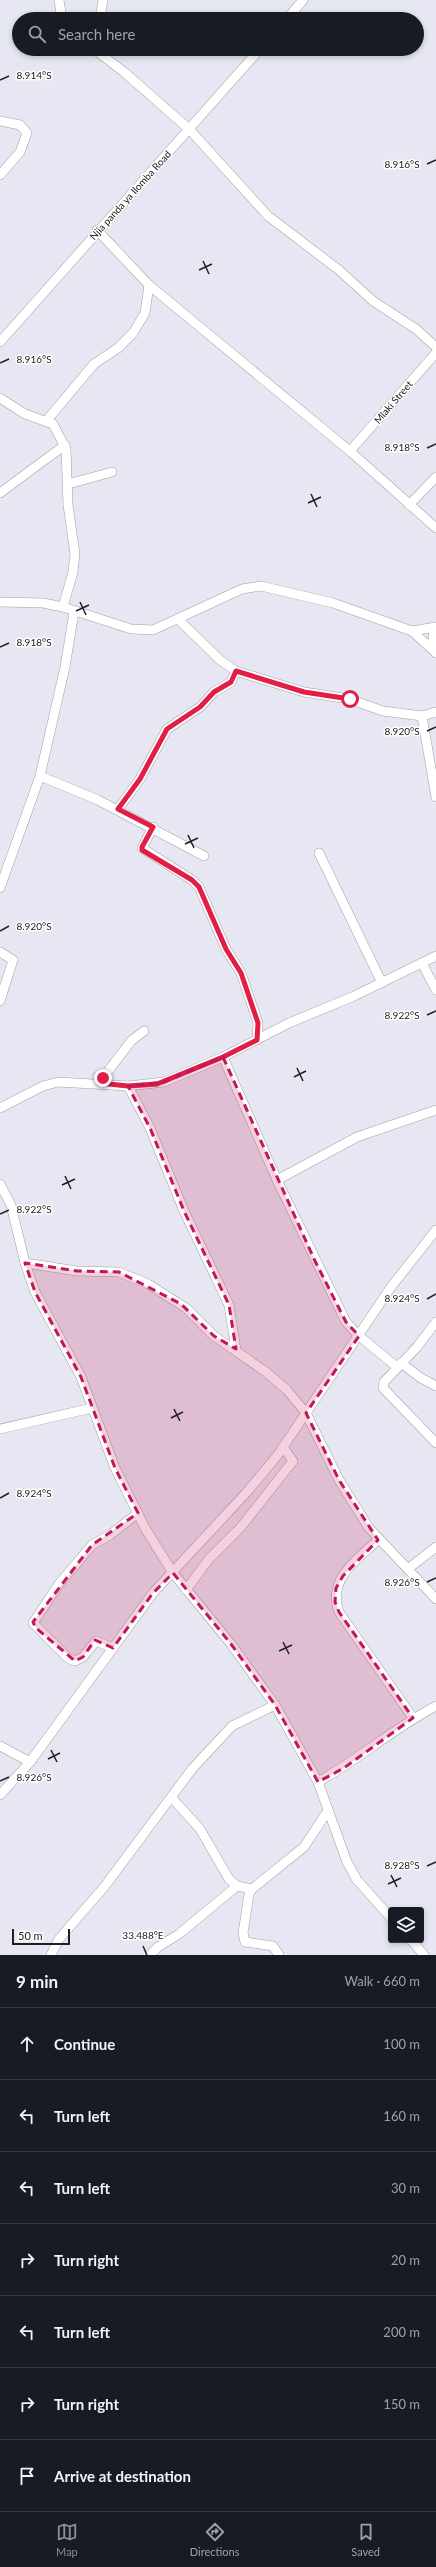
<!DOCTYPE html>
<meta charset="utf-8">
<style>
:root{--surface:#171b24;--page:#242831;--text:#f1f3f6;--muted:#9ea1a6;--line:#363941;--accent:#8c9099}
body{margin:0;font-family:Lato,sans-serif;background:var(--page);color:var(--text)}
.controls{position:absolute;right:12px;bottom:12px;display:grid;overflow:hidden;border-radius:4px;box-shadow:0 2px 6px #0003}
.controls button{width:36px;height:36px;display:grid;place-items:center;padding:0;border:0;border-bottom:1px solid var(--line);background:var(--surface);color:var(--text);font:20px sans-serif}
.scale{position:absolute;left:12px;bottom:10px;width:58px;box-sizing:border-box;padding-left:4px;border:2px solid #202020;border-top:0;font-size:11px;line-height:14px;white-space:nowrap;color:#202020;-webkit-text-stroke:3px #fff;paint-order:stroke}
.stop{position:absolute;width:12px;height:12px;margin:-9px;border:3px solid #e11d48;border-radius:50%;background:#fff}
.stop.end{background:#e11d48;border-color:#fff;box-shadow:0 1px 4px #0008}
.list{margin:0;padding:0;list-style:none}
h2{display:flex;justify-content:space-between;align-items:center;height:52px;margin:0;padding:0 16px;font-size:17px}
h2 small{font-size:13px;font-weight:400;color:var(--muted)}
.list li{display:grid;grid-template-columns:26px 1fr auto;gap:12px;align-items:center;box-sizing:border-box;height:72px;padding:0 16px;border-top:1px solid var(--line)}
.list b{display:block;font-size:15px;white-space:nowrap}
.list em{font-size:13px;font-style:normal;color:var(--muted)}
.icon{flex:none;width:22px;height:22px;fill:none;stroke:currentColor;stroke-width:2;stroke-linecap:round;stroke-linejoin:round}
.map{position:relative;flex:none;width:436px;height:1955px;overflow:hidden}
.search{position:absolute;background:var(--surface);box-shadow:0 2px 6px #0003;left:12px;right:12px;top:12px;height:44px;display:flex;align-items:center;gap:10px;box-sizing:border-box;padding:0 14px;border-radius:22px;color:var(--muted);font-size:15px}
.sheet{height:556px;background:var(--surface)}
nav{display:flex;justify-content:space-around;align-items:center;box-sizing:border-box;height:56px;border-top:1px solid var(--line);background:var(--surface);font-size:11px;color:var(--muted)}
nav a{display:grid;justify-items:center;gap:2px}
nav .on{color:var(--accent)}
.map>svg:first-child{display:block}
</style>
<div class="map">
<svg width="436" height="1955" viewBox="0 0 436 1955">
<rect width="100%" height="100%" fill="#e6e7f2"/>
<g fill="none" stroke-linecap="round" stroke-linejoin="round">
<defs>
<g id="minor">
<polyline points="59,0 62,19"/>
<polyline points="100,19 103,0"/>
<polyline points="287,19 303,0"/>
<polyline points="94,49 124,72 189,129 268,216 339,270 373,301 416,329 436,347"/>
<polyline points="0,121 20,125 27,133 20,152 0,175"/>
<polyline points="97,230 149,285 351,452 436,528"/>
<polyline points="0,342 260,49"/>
<polyline points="0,398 25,414 53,424 66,449 68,505 75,554 73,572 63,607"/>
<polyline points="47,420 94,364 118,348 133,333 145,313 149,285"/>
<polyline points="350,451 436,353"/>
<polyline points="68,484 112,472"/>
<polyline points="0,493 65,445"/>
<polyline points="409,505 436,477"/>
<polyline points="0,602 43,603 63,607 131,629 153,630 242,589 261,586 333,603 412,631 436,627"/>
<polyline points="179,620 220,660 236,671 304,692 349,699 383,711 422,716 436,712"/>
<polyline points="412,631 436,653"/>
<polyline points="432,649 434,628"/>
<polyline points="422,716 436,797"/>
<polyline points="40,776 98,800 204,856"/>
<polyline points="118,809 140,779 167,729 200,707 214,692 231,682 236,671"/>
<polyline points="153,827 142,848 192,880 199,887 226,949 241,973 258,1023 257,1040"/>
<polyline points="319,853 382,983"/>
<polyline points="0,888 40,776 65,667 74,612"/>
<polyline points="0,952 13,960 0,1001"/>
<polyline points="422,963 436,990"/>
<polyline points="223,1057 277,1180 346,1322 359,1336 397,1367"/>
<polyline points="99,1083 131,1041 144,1031"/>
<polyline points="128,1086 150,1128 184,1211 229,1305 236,1350"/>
<polyline points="0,1108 43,1086 58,1082 128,1086 164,1082 223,1057 289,1023 352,997 436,956"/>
<polyline points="277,1180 357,1137 436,1110"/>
<polyline points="0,1184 11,1205 25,1263 35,1292 81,1377 115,1468 145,1528 173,1573 231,1644 275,1705 318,1782 347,1862 357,1880 391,1918"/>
<polyline points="25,1263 77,1271 119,1272 148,1284 186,1308 214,1336 266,1372 287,1390 306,1413 339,1480 369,1528 436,1599"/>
<polyline points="436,1322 417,1347 384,1382 383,1388 436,1443"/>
<polyline points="401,1363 421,1378 436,1386"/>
<polyline points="0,1429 92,1408"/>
<path d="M378 1540C356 1560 327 1580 339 1612L413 1718"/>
<polyline points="409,1568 436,1547"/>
<polyline points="186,1590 209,1559 241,1527 293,1461 283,1447"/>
<polyline points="113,1648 96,1641 83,1657 75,1661 68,1658 33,1623 59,1584 92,1545 110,1535 138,1513"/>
<polyline points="0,1746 30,1762"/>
<path d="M318 1782C359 1759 394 1728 436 1706"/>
<polyline points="0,1795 30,1762 153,1593 246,1493 277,1456 391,1287 436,1230"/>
<polyline points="172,1798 200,1829 229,1879 237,1886 252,1889"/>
<polyline points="411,1940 424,1955"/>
<polyline points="51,1955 59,1939 105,1886 192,1769 232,1726 275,1705"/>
<polyline points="150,1955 158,1947 179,1934 237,1886"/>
<polyline points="279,1955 273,1946 245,1942 243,1933 249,1894 252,1889 304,1847 327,1812"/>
</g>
</defs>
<use href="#minor" stroke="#a1a1a1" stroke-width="10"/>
<use href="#minor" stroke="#fff" stroke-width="9"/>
</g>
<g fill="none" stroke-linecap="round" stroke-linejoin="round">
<polyline stroke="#e11d48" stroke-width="5" points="103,1078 99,1083 128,1086 157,1084 223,1057 257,1040 258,1023 241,973 226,949 199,887 192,880 142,850 142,847 153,827 118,809 140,779 167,729 200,707 214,692 231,682 236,671 304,692 350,699"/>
</g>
<path fill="#c2185b" fill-opacity="0.2" stroke="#c2185b" stroke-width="3" stroke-dasharray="8 5" stroke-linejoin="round" d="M223 1057 315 1261 346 1322 359 1336 306 1413 339 1480 378 1540 343 1576 336 1588 335 1602 339 1612 413 1718 344 1768 318 1782 275 1705 231 1644 173 1573 153 1593 113 1648 95 1640 83 1657 75 1661 36 1628 33 1622 92 1545 138 1513 115 1468 81 1377 35 1292 25 1263 77 1271 119 1272 181 1304 214 1336 236 1349 229 1305 184 1211 150 1128 128 1086 164 1082Z"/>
<path fill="none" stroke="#202020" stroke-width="1.5" d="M0 80 9 76M427 164 436 160M203 261 209 274M199 270 212 264M0 363 9 359M427 448 436 444M311 494 317 507M308 503 321 497M80 602 86 615M76 611 89 605M0 647 9 643M427 731 436 727M188 835 194 848M185 844 198 838M0 931 9 926M427 1015 436 1011M297 1068 303 1081M294 1077 306 1071M65 1176 71 1189M62 1185 75 1179M0 1214 9 1210M427 1299 436 1294M174 1409 180 1421M171 1418 183 1412M0 1498 9 1493M427 1582 436 1578M283 1642 289 1654M279 1651 292 1645M51 1750 57 1762M48 1759 60 1753M0 1781 9 1777M427 1866 436 1862M391 1875 397 1887M388 1884 401 1878M143 1946 147 1955"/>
<g text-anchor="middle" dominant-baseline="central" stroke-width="3" stroke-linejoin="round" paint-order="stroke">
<g font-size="10" fill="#202020" stroke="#fff">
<text transform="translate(130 195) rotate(-48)">Njia panda ya Ilomba Road</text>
<text transform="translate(393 402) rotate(-49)">Mlaki Street</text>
</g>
</g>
<g font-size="10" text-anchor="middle" fill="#202020" stroke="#fff" stroke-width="3" stroke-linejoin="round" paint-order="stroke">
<text x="34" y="79">8.914°S</text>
<text x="402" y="168">8.916°S</text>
<text x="34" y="363">8.916°S</text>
<text x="402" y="451">8.918°S</text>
<text x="34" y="646">8.918°S</text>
<text x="402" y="735">8.920°S</text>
<text x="34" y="930">8.920°S</text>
<text x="402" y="1019">8.922°S</text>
<text x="34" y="1213">8.922°S</text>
<text x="402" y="1302">8.924°S</text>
<text x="34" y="1497">8.924°S</text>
<text x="402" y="1586">8.926°S</text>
<text x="34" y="1781">8.926°S</text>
<text x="402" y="1869">8.928°S</text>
<text x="143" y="1939">33.488°E</text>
</g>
</svg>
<div class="controls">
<button><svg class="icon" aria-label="layers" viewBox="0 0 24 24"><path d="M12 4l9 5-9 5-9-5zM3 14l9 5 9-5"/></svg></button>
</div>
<div class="scale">50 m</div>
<div class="stop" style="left:350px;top:699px"></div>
<div class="stop end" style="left:103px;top:1078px"></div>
<div class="search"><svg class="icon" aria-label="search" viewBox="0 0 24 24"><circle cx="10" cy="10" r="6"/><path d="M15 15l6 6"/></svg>Search here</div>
</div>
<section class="sheet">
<h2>9 min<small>Walk · 660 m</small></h2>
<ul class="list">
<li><svg class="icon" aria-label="ahead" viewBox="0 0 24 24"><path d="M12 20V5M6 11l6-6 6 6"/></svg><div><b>Continue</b></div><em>100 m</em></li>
<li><svg class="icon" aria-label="left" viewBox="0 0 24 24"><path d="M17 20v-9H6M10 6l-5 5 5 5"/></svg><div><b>Turn left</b></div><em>160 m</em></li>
<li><svg class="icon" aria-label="left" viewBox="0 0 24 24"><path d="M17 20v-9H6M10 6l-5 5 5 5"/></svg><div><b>Turn left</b></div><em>30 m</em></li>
<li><svg class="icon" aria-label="right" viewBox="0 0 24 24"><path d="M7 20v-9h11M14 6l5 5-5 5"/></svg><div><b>Turn right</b></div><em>20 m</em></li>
<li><svg class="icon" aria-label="left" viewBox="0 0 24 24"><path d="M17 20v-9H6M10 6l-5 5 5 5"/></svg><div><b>Turn left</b></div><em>200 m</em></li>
<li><svg class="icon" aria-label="right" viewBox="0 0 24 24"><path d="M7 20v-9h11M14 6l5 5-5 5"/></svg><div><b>Turn right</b></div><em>150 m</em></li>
<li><svg class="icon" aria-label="arrive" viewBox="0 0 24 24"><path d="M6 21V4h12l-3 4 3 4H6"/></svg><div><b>Arrive at destination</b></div></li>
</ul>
</section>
<nav>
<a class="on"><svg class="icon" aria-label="map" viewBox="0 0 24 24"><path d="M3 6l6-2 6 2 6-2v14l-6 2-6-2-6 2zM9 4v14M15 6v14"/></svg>Map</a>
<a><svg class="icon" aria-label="directions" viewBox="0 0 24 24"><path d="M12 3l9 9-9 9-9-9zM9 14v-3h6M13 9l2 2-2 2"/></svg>Directions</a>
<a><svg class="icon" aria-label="saved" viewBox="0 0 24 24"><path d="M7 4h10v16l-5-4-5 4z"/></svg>Saved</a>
</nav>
